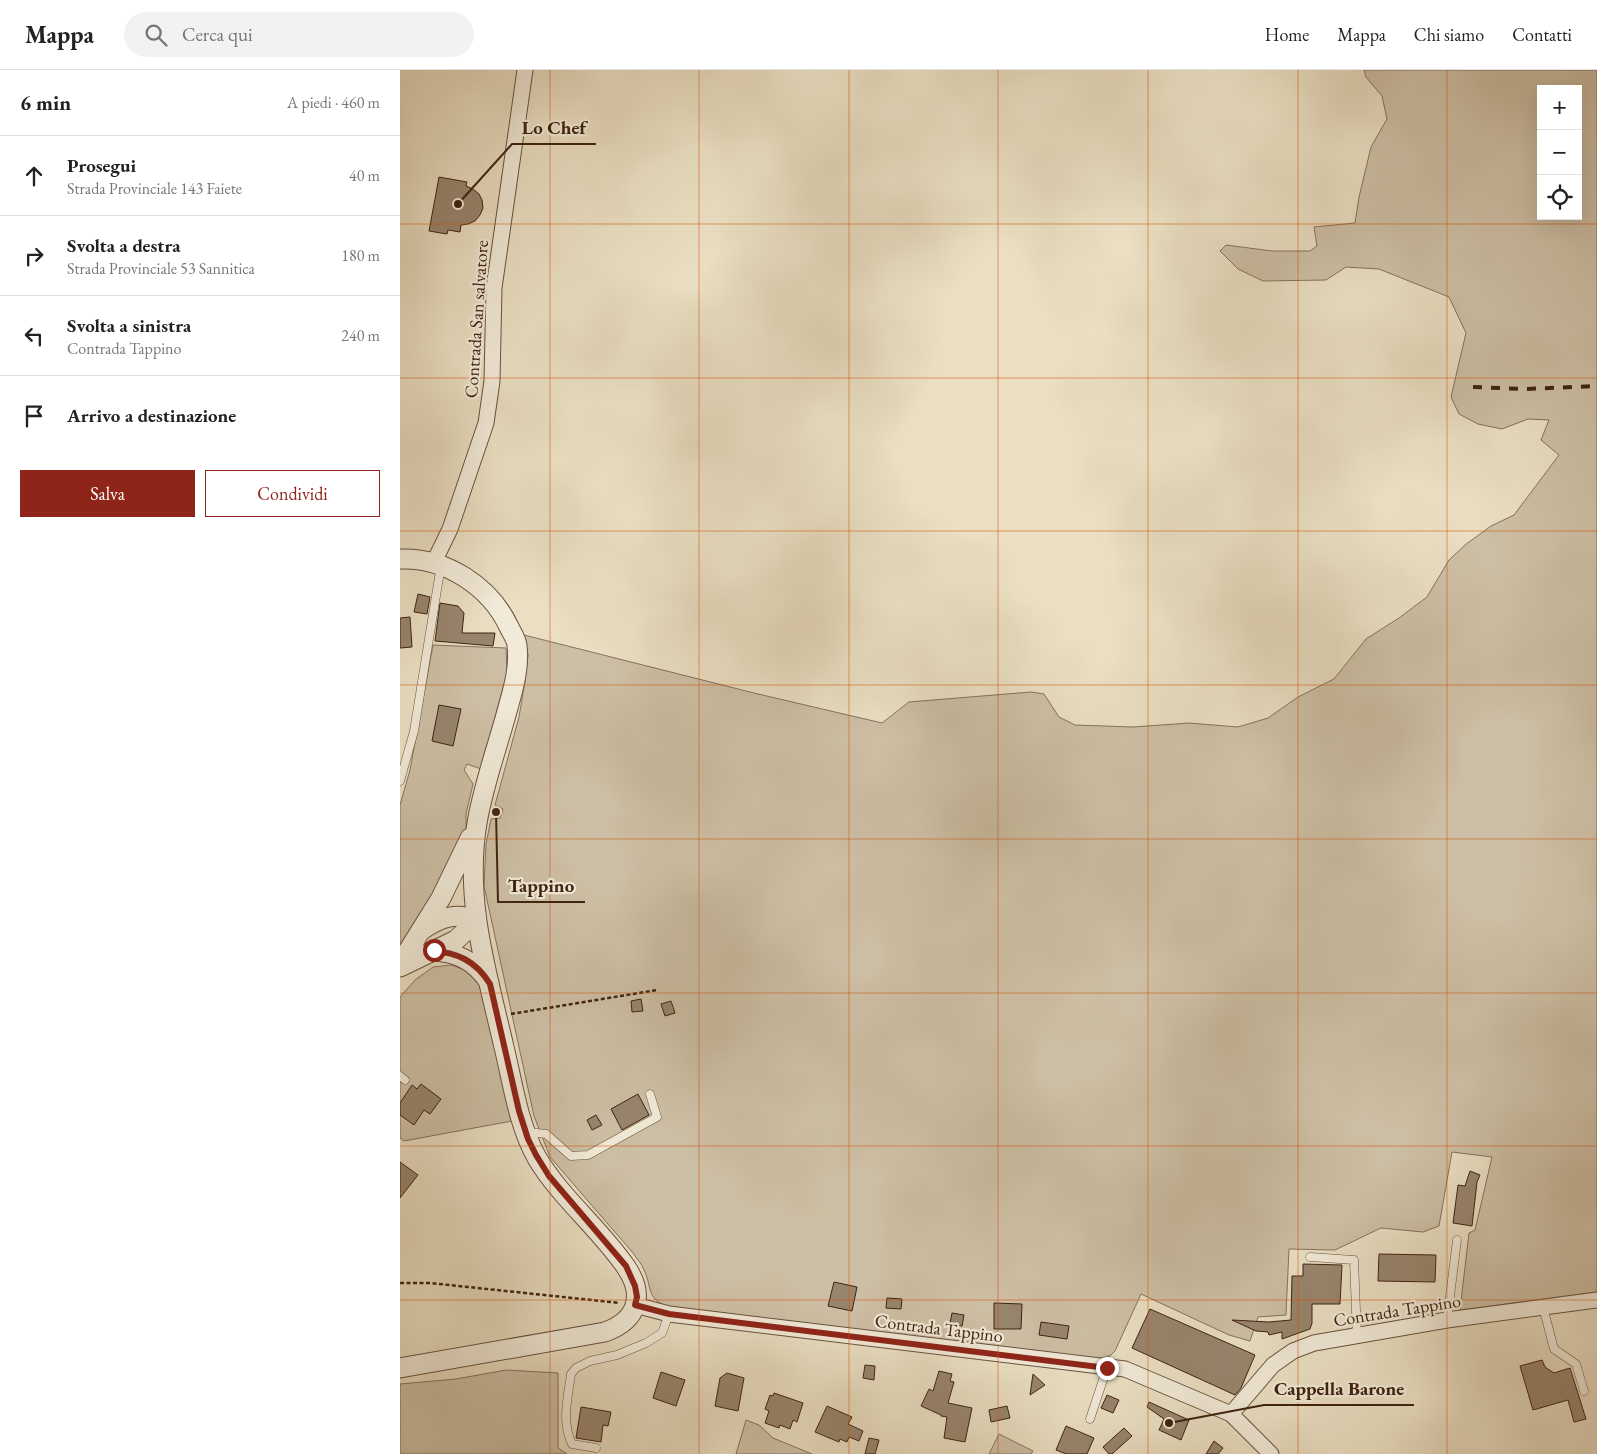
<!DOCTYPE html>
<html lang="it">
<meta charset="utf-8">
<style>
:root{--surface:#fff;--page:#f2f2f2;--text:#222;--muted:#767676;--line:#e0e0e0;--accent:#8f2418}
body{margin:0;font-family:"EB Garamond",serif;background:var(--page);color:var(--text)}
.controls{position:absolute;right:15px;top:15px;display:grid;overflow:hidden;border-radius:0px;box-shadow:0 5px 20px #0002}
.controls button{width:45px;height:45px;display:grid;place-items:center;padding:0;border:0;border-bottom:1px solid var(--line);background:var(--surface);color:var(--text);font:25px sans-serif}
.stop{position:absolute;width:15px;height:15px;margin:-11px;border:4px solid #8f2418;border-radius:50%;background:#fff}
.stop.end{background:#8f2418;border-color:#fff;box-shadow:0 1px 5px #0008}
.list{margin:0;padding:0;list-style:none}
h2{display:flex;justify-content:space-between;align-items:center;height:65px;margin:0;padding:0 20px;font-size:21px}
h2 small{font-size:16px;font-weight:400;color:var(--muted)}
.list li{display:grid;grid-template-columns:32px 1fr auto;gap:15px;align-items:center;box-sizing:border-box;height:80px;padding:0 20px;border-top:1px solid var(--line)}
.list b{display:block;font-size:19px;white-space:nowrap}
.list p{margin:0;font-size:16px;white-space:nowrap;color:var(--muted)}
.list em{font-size:16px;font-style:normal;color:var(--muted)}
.actions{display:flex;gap:10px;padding:15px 20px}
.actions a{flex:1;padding:11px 0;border:1px solid var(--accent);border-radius:0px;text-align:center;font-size:18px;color:var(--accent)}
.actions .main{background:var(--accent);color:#fff}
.icon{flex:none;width:28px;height:28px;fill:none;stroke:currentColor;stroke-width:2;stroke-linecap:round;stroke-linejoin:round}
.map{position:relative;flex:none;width:1197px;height:1384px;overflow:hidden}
header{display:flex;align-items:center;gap:30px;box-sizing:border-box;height:70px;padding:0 25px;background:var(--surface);border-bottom:1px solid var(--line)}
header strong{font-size:24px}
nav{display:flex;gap:28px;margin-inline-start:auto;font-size:18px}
.search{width:350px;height:45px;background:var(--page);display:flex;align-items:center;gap:12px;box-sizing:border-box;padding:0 18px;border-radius:28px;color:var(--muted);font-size:19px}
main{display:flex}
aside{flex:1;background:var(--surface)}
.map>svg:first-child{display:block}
</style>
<header>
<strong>Mappa</strong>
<div class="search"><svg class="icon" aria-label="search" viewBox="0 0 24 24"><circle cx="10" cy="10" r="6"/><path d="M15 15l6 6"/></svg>Cerca qui</div>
<nav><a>Home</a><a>Mappa</a><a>Chi siamo</a><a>Contatti</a></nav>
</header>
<main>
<aside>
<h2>6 min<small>A piedi · 460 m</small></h2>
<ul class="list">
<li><svg class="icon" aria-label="ahead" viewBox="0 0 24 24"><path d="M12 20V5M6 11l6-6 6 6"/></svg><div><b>Prosegui</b><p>Strada Provinciale 143 Faiete</p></div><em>40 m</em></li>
<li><svg class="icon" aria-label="right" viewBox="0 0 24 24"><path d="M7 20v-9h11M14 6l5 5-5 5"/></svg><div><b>Svolta a destra</b><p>Strada Provinciale 53 Sannitica</p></div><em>180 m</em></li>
<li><svg class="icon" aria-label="left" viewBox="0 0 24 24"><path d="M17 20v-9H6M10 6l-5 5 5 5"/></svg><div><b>Svolta a sinistra</b><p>Contrada Tappino</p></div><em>240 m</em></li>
<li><svg class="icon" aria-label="arrive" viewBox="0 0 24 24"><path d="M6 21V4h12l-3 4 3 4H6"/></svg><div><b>Arrivo a destinazione</b></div></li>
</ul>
<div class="actions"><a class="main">Salva</a><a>Condividi</a></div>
</aside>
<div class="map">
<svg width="1197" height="1384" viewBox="0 0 1197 1384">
<rect width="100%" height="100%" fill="#eadfc3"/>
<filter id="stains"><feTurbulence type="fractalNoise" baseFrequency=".004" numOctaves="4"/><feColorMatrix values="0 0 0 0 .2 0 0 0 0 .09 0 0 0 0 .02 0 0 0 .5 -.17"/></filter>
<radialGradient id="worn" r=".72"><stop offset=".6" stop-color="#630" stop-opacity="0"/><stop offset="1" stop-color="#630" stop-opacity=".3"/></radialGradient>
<g fill="#cdbfa5" stroke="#86715c" fill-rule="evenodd">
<path d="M964 0H1197V1222L1060 1240 1069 1163 1075 1160 1092 1087 1052 1082 1039 1156 1023 1162 981 1158 935 1180 889 1179 886 1245 858 1247 850 1271 829 1265 741 1224 715 1281 710 1286 699 1289 266 1236C246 1228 252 1216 244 1200 242 1194 236 1188 233 1183L150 1087 134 1046 84 816 86 774 91 749 100 748 103 739 95 735 119 647 125 611 128 585 124 565 354 623 482 653 509 632 631 622 644 624 659 647 675 655 733 657 789 653 838 657 868 648 898 627 934 609 966 569 999 548 1027 527 1049 490 1065 475 1091 456 1114 445 1159 385 1141 370 1149 350 1128 349 1102 359 1078 354 1059 344 1051 327 1066 263 1049 227 979 199 946 197 926 210 863 211 838 199 820 181 826 175 872 181H910L917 176 914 157 955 153 959 127 971 77 987 49 982 26 966 7ZM1141 19H1178V146H1141Z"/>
<polygon points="33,575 106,578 107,603 81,699 67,694 64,700 73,714 66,744 66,766 21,849 0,877 0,735 10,700"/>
<path d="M51 895C69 901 75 905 84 922L112 1051 4 1071 0 1068V927L15 910 33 897Z"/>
<polygon points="106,1300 158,1303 158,1378 167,1384 0,1384 0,1314 56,1309"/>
<polygon points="346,1350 359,1355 373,1368 412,1384 336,1384"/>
<polygon points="599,1364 633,1381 631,1384 589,1384"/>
</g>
<g fill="#98856e" stroke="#3f2312">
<polygon points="39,107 67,112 66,116 73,119 79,124 82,130 83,138 80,145 75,151 68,154 61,155 60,162 48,160 47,164 29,161"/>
<polygon points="18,524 30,527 27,544 14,542"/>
<polygon points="40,533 58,536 64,543 62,563 95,563 93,576 35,571"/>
<polygon points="10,547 12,577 0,578 0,548"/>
<polygon points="39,635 61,639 53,676 32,671"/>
<polygon points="241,929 243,941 232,942 231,931"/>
<polygon points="271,931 275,943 265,946 261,934"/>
<polygon points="21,1014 41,1029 30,1044 24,1040 14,1055 0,1045 0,1033 12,1015 17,1019"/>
<polygon points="238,1024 249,1045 222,1060 211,1039"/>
<polygon points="196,1045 202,1055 192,1060 187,1050"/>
<polygon points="0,1092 18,1105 0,1128"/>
<polygon points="1070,1101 1080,1105 1077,1112 1072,1156 1053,1153 1058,1115 1065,1116"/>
<polygon points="979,1184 1036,1185 1035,1212 978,1211"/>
<polygon points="903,1194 942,1195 940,1234 912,1234 912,1253 910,1259 882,1269 882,1262 869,1265 868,1262 856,1261 832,1250 869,1252 891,1250 892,1206 903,1206"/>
<polygon points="434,1212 457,1217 452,1241 428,1236"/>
<polygon points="487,1228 502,1229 501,1239 486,1238"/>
<polygon points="594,1233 622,1234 621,1259 594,1259"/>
<polygon points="750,1239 855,1285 841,1318 835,1325 732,1278"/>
<polygon points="552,1243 564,1245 562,1256 550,1254"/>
<polygon points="641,1252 669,1256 667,1269 639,1265"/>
<polygon points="1142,1290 1145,1297 1154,1303 1170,1298 1186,1349 1174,1352 1168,1330 1133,1340 1120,1296"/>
<polygon points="465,1295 475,1296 474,1310 463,1308"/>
<polygon points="539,1301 552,1304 550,1311 554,1312 548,1333 572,1338 565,1372 544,1368 547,1347 541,1346 541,1345 521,1336 529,1319 533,1321"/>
<polygon points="261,1302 285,1310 276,1336 253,1328"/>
<polygon points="327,1303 344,1308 338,1341 315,1336 320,1308"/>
<polygon points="633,1304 645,1315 630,1325"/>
<polygon points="374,1323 403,1333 397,1352 393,1350 390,1359 380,1355 379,1358 365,1353 369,1341 365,1339 370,1325 373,1326"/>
<polygon points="707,1325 719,1330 713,1343 701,1338"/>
<polygon points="749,1332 789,1350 781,1370 759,1360 764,1349 747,1337"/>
<polygon points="427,1336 452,1347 448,1354 463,1361 459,1371 449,1367 447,1372 440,1369 439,1372 415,1362"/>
<polygon points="607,1336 610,1348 591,1352 589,1340"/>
<polygon points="181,1337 211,1342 208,1356 203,1355 201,1372 176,1368"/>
<polygon points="666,1356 694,1368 687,1384 666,1384 656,1380"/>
<polygon points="724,1358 732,1366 712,1384 709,1384 703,1377"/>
<polygon points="469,1368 479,1370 475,1384 465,1384"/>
<polygon points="814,1371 823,1378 818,1384 806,1384"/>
</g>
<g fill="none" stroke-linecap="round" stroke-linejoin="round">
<defs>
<g id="service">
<polyline points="0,711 14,661 41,495"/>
<polyline points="0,1006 5,1010"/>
<polyline points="127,1062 146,1064 171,1086 188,1085 257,1047 250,1024"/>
<polyline points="910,1187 954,1190 957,1266"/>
<polyline points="1143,1237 1154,1279 1176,1294 1184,1321"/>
<polyline points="1047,1250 1057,1170"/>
<polyline points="690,1349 707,1298"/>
<path d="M196 1378 172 1374C161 1351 168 1328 171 1304L176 1298 190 1291 217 1285 246 1273 262 1263 269 1244"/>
</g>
<g id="minor">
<polyline points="34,492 50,459 86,353 92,311 94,218 125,0"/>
<polyline points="235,1235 269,1244 725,1299 831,1344 873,1295 893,1281 914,1273 1047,1250 1197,1230"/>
<polyline points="831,1344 871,1384"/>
</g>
<g id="tertiary">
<path d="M0 489C45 487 90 516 109 557 112 563 117 570 117 576 120 599 112 623 106 645 96 681 83 717 77 753 64 830 87 903 104 977 113 1014 118 1054 137 1088 161 1128 199 1158 226 1197 245 1225 238 1250 205 1262L0 1298"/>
<path d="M22 860C39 848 57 841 76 851"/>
<path d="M33 881C57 882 75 891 89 912"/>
<polyline points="0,894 41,828 70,768"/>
<polyline points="0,897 56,870 76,851"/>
</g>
</defs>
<use href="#service" stroke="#6a523e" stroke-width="9"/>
<use href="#minor" stroke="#6a523e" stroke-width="17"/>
<use href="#tertiary" stroke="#6a523e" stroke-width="21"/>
<g stroke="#3f2312" stroke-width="2.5" stroke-dasharray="4 2.5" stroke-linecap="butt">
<polyline points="111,944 257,920"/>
<polyline points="0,1213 30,1213 220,1233"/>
</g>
<use href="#service" stroke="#f1ead8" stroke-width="8"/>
<use href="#minor" stroke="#f1ead8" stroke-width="15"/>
<use href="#tertiary" stroke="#f1ead8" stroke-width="19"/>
<polyline stroke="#3f2312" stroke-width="4" stroke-dasharray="9 9" stroke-linecap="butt" points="1073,317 1124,319 1197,316"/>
</g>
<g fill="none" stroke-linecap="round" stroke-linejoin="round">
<path stroke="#8f2418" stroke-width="6" d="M34 880 31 881C57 882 76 891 90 914L119 1041 128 1069 136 1085 149 1106 226 1196 235 1216 237 1227 235 1235 269 1244 707 1298"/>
</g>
<path fill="none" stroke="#d7540d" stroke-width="1" stroke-opacity="0.55" d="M150 0V1384M299 0V1384M449 0V1384M598 0V1384M748 0V1384M898 0V1384M1047 0V1384M0 154H1197M0 308H1197M0 461H1197M0 615H1197M0 769H1197M0 923H1197M0 1076H1197M0 1230H1197"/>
<g text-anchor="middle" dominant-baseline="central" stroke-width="4.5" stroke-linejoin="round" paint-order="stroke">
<g font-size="18" fill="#3f2312" stroke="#f1ead8">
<text transform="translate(76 249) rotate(-86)">Contrada San salvatore</text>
<text transform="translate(997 1240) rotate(-9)">Contrada Tappino</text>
<text transform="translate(539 1258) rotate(7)">Contrada Tappino</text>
</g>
</g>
<path fill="none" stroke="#3f2312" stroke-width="2" d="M58 134L112 74H196M96 742L98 832H185M769 1353L864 1335H1014"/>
<g fill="#3f2312" stroke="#f1ead8" stroke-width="2">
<circle cx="58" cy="134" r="5"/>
<circle cx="96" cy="742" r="5"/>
<circle cx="769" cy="1353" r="5"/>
</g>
<g font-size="19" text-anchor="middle" font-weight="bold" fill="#3f2312" stroke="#f1ead8" stroke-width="4.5" stroke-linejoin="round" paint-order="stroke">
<text x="154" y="64">Lo Chef</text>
<text x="141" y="822">Tappino</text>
<text x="939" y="1325">Cappella Barone</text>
</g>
<rect width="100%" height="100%" filter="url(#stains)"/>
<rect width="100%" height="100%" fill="url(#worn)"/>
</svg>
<div class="controls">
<button>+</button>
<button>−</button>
<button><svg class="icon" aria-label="locate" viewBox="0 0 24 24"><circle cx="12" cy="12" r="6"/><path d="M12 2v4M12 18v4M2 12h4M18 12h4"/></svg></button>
</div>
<div class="stop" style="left:34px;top:880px"></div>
<div class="stop end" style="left:707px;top:1298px"></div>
</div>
</main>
